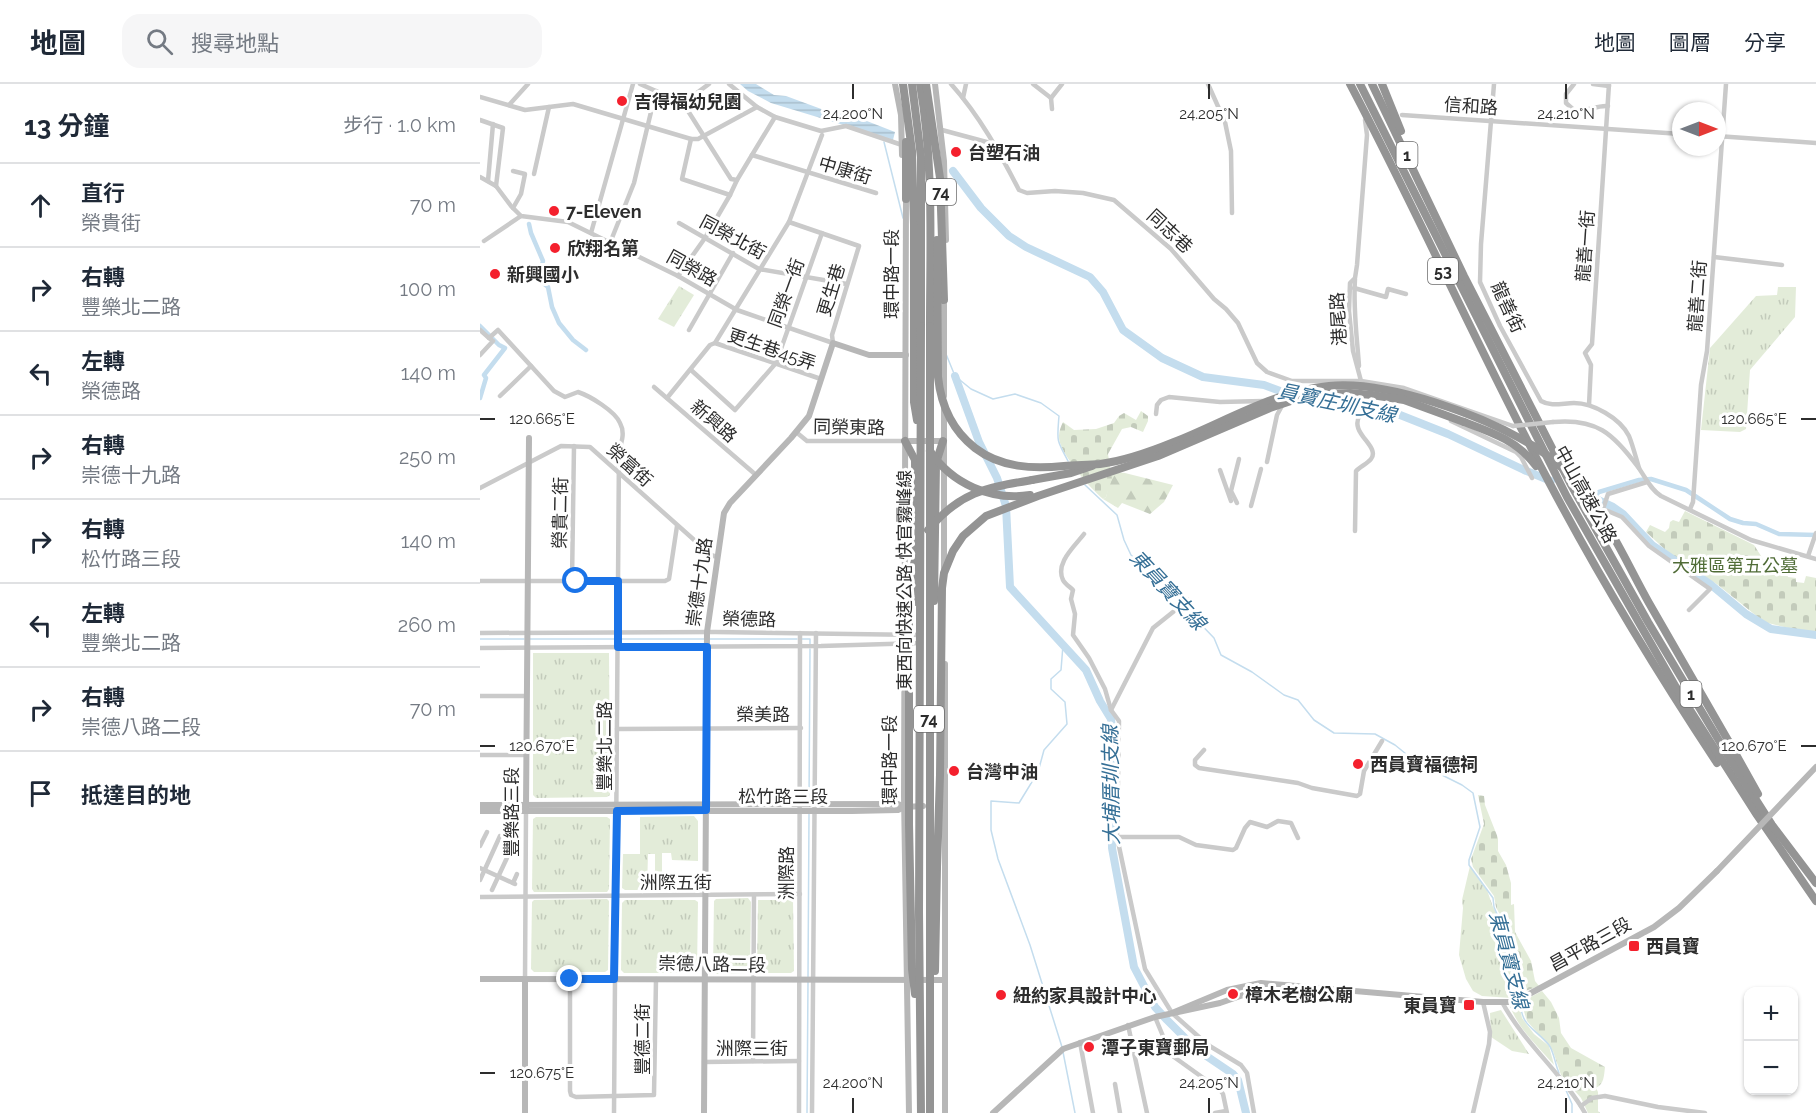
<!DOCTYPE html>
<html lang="zh-TW">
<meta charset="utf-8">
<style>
:root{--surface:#fff;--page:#f6f6f7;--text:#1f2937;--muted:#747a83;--line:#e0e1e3}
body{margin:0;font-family:Raleway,"Noto Sans TC",sans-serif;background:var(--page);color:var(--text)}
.controls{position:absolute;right:18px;bottom:18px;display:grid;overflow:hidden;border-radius:12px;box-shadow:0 2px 4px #0004}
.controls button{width:54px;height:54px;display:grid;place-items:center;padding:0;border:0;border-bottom:2px solid var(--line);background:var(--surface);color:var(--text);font:30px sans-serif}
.compass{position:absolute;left:1192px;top:18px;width:54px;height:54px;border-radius:50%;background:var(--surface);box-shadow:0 2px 4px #0004;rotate:90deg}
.stop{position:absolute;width:18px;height:18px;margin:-14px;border:4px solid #1a73e8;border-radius:50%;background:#fff}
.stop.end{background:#1a73e8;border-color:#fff;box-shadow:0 2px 6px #0008}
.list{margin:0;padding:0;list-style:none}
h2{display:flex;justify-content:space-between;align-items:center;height:78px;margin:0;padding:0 24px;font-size:26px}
h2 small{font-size:20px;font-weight:400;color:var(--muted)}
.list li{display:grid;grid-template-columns:39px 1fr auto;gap:18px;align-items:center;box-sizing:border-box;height:84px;padding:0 24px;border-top:2px solid var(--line)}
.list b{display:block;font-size:22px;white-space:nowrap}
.list p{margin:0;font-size:20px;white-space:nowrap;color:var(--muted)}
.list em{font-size:20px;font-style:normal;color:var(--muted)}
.icon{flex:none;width:33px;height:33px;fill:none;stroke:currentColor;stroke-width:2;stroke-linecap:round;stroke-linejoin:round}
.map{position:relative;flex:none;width:1336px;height:1029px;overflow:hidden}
header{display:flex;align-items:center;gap:36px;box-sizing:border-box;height:84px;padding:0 30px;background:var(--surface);border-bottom:2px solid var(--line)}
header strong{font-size:28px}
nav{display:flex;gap:33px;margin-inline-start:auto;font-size:21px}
.search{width:420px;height:54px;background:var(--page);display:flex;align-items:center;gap:15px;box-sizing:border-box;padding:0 21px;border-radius:18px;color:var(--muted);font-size:22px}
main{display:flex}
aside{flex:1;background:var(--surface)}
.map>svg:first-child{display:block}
</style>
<header>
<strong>地圖</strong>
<div class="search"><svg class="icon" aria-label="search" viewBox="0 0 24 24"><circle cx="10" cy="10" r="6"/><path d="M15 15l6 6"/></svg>搜尋地點</div>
<nav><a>地圖</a><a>圖層</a><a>分享</a></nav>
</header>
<main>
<aside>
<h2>13 分鐘<small>步行 · 1.0 km</small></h2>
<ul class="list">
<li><svg class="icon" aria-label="ahead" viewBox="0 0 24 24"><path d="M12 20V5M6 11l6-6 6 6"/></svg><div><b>直行</b><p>榮貴街</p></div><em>70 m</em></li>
<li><svg class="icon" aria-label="right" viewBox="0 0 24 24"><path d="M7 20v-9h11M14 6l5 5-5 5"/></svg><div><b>右轉</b><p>豐樂北二路</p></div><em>100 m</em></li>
<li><svg class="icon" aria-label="left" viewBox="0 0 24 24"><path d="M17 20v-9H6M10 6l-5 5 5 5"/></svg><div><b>左轉</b><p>榮德路</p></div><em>140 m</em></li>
<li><svg class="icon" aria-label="right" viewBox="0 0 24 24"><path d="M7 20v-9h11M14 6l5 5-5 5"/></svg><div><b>右轉</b><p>崇德十九路</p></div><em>250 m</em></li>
<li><svg class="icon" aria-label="right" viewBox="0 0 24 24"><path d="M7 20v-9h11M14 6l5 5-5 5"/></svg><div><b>右轉</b><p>松竹路三段</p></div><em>140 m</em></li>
<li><svg class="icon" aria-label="left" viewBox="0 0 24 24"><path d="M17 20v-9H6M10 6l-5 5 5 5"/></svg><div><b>左轉</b><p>豐樂北二路</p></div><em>260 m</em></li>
<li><svg class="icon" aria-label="right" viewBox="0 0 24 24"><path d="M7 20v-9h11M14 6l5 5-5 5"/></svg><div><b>右轉</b><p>崇德八路二段</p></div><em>70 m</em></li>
<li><svg class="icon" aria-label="arrive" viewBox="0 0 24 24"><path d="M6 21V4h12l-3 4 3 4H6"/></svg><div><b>抵達目的地</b></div></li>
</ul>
</aside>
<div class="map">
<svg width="1336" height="1029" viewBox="0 0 1336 1029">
<defs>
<pattern id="grass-tufts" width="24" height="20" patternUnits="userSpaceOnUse" patternTransform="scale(1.5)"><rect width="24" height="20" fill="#e3ecd9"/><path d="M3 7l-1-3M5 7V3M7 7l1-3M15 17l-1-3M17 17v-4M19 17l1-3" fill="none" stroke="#c3cbbb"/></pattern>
<pattern id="forest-firs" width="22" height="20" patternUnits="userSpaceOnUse" patternTransform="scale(1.5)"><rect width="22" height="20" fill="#e3ecd9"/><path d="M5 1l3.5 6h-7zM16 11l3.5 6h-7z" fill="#c3cbbb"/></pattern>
<pattern id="cemetery-stones" width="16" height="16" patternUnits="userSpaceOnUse" patternTransform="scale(1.5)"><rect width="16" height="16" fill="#e3ecd9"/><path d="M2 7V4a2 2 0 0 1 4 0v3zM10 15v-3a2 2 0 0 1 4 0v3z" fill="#c3cbbb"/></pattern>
<pattern id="water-rules" width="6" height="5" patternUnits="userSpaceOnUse" patternTransform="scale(1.5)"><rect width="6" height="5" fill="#c4ddee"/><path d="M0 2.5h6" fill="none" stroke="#a9becc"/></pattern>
</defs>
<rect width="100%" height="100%" fill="#fff"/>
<g fill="url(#grass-tufts)">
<polygon points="199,202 214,211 194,243 178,235"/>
<polygon points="1298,203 1316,203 1315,233 1270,286 1266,345 1260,348 1221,346 1230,264 1276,212 1297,211"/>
<polygon points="53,569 129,569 130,711 127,713 56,714 53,711"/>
<polygon points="214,732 218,737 218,777 192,776 191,769 182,769 182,806 175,806 175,770 168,770 167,806 145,806 142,804 143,770 160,770 160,733"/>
<polygon points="56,733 127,733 130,735 129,805 127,808 54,808 52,805 53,735"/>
<polygon points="990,782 1007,806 1013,823 1019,834 1023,861 1038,911 1031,914 1002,912 993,907 986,895 979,871 983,824 982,816"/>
<polygon points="268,814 271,818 270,887 268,889 237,890 233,886 234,817 236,815"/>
<polygon points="127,815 129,817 128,886 125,888 54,888 51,885 52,818 54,816"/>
<polygon points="145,816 215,816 218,818 217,886 214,889 144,889 141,886 142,819"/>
<polygon points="278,816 313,816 314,887 311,889 279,889 277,887"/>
<path d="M1039 919 1042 934 1054 950 1069 962 1074 981C1058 962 1039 946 1030 922Z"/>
<polygon points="1021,926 1049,970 1032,967 1011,953 1010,929"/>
</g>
<polygon fill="url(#forest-firs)" points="632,388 645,389 693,401 684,418 670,430 642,419 638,424 623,415 626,413"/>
<g fill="url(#cemetery-stones)">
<path d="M661 327 668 332V337L663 348 651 343 642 345 628 370 632 395 626 413 623 415C611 405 578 368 579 352 579 347 581 342 583 338L594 346 616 345 634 339 639 332 644 329 656 336Z"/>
<polygon points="1205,427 1274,461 1283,475 1290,479 1291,487 1307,490 1308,493 1316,494 1316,498 1324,499 1326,492 1336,494 1336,548 1312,545 1284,538 1238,501 1191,471 1166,448 1170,441 1185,448 1189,444 1190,438 1193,436 1199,438"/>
<polygon points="998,711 1004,712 1005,721 1018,754 1018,767 1026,781 1031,799 1031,821 1034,820 1035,848 1051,877 1055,897 1059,902 1040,909 1031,884 1021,833 1016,823 1014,812 993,783 991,775 1004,740"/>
<path d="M1062 907 1071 918 1079 934 1081 949 1091 964 1125 983C1124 992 1124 1000 1116 1004L1118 1008V1027L1120 1029H1108L1101 1014 1081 991 1073 967 1047 937 1041 918Z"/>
</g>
<polygon fill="url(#water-rules)" points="260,0 276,0 294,11 306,12 344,26 374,32 415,48 413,56 291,19 268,7"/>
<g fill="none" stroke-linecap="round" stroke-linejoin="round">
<g stroke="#c4ddee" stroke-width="1.5">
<polyline points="404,58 423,134"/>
<path d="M466 270 475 292 491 305 513 315 535 310 561 319 579 332C577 357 576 355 588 377"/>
<polyline points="605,401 637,431 644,456 651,471 698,510 709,528 734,554 741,571 772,588 804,611 818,616 834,636 854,649 895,650 915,661 936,678 982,701 993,709 1000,743 989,776 989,781 1013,814 1014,823 1022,842 1025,867 1039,912"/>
<polyline points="0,555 44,555"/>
<polyline points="49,555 224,555"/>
<polyline points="229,555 317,555"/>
<polyline points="322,555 330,555 330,560"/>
<polyline points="329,719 330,565"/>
<polyline points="328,893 329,730"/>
<path d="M1041 917C1039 941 1056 945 1069 961 1074 968 1075 980 1079 989"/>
<polyline points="582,963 550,861 518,775 511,746 511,717 539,719 558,688 564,666 587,640 585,618 571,605 571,595 581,586 583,561"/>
<polyline points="583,968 595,1029"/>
<polyline points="1085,1004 1092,1020 1092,1029"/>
<polyline points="327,1029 328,898"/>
</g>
<g stroke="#c4ddee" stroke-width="4.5">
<polyline points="49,140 51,149 63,177 58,195 68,203 72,223 79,239 93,256 106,266"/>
<polyline points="0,242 19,261 25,264 4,291 6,294 0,314"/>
<polyline points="1113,413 1119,408 1159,396 1171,395 1206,406 1250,435 1263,439 1276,440 1299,450 1336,451"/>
</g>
<g stroke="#c4ddee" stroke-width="8">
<polyline points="473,87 501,124 529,152 546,163 610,193 623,208 643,246 682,274 723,293 784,301 811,311"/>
<polyline points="475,292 499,358 517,394 526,422 530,503 606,586 620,617 631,635 633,656 631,681 632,764 654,883 675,923 687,936 716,965 753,990 758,996 766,1029"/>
<polyline points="832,314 905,325 968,350 1044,386 1071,397"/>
<polyline points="1105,410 1133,423 1143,430 1172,461 1230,500 1266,530 1291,545 1336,551"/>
</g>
<g stroke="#cacaca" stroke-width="4.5">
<polyline points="160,0 203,19 251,95 257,96 272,71 396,109"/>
<polyline points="249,0 277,23 295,33 341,47 366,42 422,61"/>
<path d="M471 0C499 31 520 69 539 106L547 109 575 107 603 109 634 116 691 165 734 215 746 225 758 239 777 279 787 288 812 297H881L924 304 1033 342"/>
<polyline points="553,0 571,14"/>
<polyline points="728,0 745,38 751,67 752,129"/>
<path d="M1014 0 1001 160 1000 198 1020 242 1061 317C1071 323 1083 319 1094 319 1113 319 1140 334 1149 352 1153 362 1156 374 1159 384"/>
<path d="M1094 0 1086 10V19L1095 27C1107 28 1116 21 1128 22"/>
<polyline points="1113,0 1129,2"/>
<polyline points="0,13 45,26 93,20 211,55 218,55 277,23"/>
<polyline points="483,14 486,0"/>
<polyline points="203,19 229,0"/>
<polyline points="29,21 48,0"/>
<polyline points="572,25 571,14 582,0"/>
<polyline points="922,31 1201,50"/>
<polyline points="0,36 23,44 16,102"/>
<polyline points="462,46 514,60"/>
<polyline points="1237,52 1336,59"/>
<polyline points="211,55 202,95 250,111 257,96"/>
<polyline points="272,71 295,33"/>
<polyline points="33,87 45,90 41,110 33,124"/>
<polyline points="54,90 69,23"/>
<polyline points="0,93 16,102 31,122 41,132 88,138 198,192 257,226 353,259 352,251 379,162 309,138"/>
<polyline points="8,97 13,40"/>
<polyline points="199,139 279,185 367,200"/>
<polyline points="111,149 153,0"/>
<polyline points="4,157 41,132"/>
<polyline points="130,159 154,99 176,7"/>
<polyline points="1234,173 1302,181"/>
<polyline points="198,192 225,154 250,111"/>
<path d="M875 195C873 225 877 253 879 282"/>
<polyline points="874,204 906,213 908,205 926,210"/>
<path d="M0 246 9 254 18 246 74 307 85 313 98 308C110 312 135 327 140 339 145 348 142 357 139 367L134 1029"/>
<polyline points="209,246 253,169"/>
<polyline points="235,259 341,295"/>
<polyline points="0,271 13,257 9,254"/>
<polyline points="211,286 255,326 296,279 342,149"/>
<polyline points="881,297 873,267 869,227 870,199 875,194 877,181 887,51 885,36"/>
<polyline points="174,303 276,391"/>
<polyline points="20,312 51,282"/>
<polyline points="187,314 230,261 235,259 309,138 342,51"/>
<polyline points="1109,321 1111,281 1105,269 1112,260 1129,0"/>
<polyline points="676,330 677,321 681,316 689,313 740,318 783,317"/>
<polyline points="971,337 1036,368 1041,373 1052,394"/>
<path d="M1073 338C1116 334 1133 349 1158 383 1166 394 1170 405 1181 412L1271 456 1336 475"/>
<polyline points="316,348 327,357 425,357"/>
<polyline points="787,378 797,331 803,320"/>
<polyline points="740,386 751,417"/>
<polyline points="1167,398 1128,410 1123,425 1142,433 1169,462 1230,505 1209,526"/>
<polyline points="0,404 81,362 110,363 231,471 237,473"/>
<polyline points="757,419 751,407 759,375"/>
<polyline points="771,422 781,385"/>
<polyline points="1210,425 1213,418 1221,301 1227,267 1246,0"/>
<path d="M875 447 876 387C880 383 888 379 891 375 901 362 868 349 880 331H890L892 329 894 310"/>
<path d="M604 450C594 463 575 479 583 496 585 500 590 503 593 506L591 515 595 530 593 551 609 574 625 605 631 626 639 637 637 753 665 885 692 929 728 961 761 981 767 989 774 1029"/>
<polyline points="1328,472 1336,449"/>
<polyline points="0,497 185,497 189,495 197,442"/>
<polyline points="92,497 94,362"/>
<polyline points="0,549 235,548 441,551"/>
<polyline points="0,564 341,562 441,559"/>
<polyline points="0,612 46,612"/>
<polyline points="631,626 673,544 708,516"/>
<polyline points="137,645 321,644"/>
<polyline points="724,666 715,676 715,681 719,684 818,699 832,704 877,712 880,710 884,687 902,657"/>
<polyline points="0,671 46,671"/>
<polyline points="637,753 699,753 716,761 753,766 756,764 765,744 770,738 787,743 798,737 811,739 818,754"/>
<polyline points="0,762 7,748"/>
<polyline points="0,784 35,800"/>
<polyline points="0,796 20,752"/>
<polyline points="33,799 37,790"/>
<polyline points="12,806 32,763"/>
<polyline points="0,813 320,810"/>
<polyline points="90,895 90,1007 91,1011 96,1013 174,1011 176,895"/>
<polyline points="45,896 46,727"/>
<path d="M1022 918C1044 959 1082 989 1105 1029"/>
<polyline points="675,933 688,964 694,973 740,1006 743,1010 747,1029"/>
<polyline points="648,941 667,1029"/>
<polyline points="600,958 613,1029"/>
<polyline points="273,977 274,811"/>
<polyline points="224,978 319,977"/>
<polyline points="635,1000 640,1029"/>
<polyline points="1101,1022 1112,1014 1125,1012 1178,1023 1225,1029"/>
<polyline points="319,1029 320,549"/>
<polyline points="332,1029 336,549"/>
<polyline points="735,1029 746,1027"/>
<polyline points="993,1029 1009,960 1010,948 1003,918"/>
</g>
<g stroke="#b7b7b7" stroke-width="6">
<polyline points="415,0 421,31 422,71"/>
<polyline points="455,0 464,77 466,156"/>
<polyline points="426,111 424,712 429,1029"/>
<polyline points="464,312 464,214"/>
<polyline points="464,325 464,485"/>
<polyline points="425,357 463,357"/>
<polyline points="0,721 418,720 425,723 443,722"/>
<polyline points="46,723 49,354"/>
<polyline points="0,727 372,727 418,726 425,723"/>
<polyline points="0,895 464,896"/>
<polyline points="45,896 45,1029"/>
<polyline points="692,929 747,906 781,899 1003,918 1032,918 1051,909 1174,843 1199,824 1237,787"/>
<polyline points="224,1029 227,548 244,429 250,419 311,354 329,332 353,259 389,271 426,271"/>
<polyline points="465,1029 465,580"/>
<polyline points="513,1029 583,965 675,933 740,919 792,901"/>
</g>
<g stroke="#949494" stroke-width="8">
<polyline points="423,0 432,67 434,141"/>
<polyline points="432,0 441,73 441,242"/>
<path d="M440 0C454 80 450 161 450 242"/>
<polyline points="446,0 460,94 464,216"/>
<path d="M870 0C939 131 999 267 1069 398 1120 495 1177 588 1237 679"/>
<polyline points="880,0 1087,413 1201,612 1277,731 1336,817"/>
<polyline points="892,0 984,192 1090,399 1168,538 1250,675 1292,741 1336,799"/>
<polyline points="902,0 921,47"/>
<polyline points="426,58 426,115"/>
<path d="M984 338C1011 348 1038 357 1056 382"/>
<polyline points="425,357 435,376 436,518"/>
<polyline points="552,396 591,389 612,382"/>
<polyline points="454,517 456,379 463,357"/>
<polyline points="1249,658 1278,710"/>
<polyline points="455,887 457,783"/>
</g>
<polyline stroke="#cacaca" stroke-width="4.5" points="1033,342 1073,338"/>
<polyline stroke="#b7b7b7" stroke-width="6" points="1237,787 1336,683"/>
<g stroke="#949494" stroke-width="8">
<polyline points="434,141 434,318 437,336"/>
<path d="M457 156 458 293C461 321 472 346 495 364 521 384 553 385 584 382 596 381 608 381 620 380 644 377 672 367 694 358 745 338 794 307 849 302 908 296 1005 332 1055 363 1115 401 1136 460 1169 519 1196 566 1223 612 1249 658"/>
<path d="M450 367C472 400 511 417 550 411"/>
<path d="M448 446C480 408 505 404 552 396"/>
<polyline points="457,783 460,691 462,504 464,489 473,467 483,452 506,432 558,412 678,372 790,324 811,317 848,310 870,309 892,311 924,316 984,338"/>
<polyline points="435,910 432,885 429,740 429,514 430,495 438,465"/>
<polyline points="441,1029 439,828 441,242"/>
<polyline points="450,1029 450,242"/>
</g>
</g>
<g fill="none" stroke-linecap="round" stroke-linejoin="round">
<polyline stroke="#1a73e8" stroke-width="8" points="90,895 134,895 137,727 226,726 227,563 138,563 138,497 96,497"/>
</g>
<path fill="none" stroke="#2d2d2d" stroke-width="2" d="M373 0V15M729 0V15M1086 0V15M0 335H15M1321 335H1336M0 662H15M1321 662H1336M0 989H15M373 1014V1029M729 1014V1029M1086 1014V1029"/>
<g fill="#f4202d" stroke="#fff" stroke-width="2">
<circle cx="142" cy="17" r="6"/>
<circle cx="476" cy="68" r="6"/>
<circle cx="74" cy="127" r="6"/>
<circle cx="75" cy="164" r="6"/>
<circle cx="15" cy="190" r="6"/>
<circle cx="878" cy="680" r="6"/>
<circle cx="474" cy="687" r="6"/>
<rect x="1148" y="856" width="12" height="12" rx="3"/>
<circle cx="753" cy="910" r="6"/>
<circle cx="521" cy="911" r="6"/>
<rect x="983" y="915" width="12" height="12" rx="3"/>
<circle cx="609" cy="963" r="6"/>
</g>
<g text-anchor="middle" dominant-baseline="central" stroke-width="6" stroke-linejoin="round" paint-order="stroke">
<g fill="#fff" stroke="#6c6c6c" stroke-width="1.5">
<rect x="916.5" y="58" width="21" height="26" rx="4.5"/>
<rect x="446" y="95" width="30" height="26" rx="4.5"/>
<rect x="948" y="174" width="30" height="26" rx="4.5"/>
<rect x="1200.5" y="597" width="21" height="26" rx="4.5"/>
<rect x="434" y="622" width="30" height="26" rx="4.5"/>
</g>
<g font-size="16" font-weight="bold" fill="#2d2d2d">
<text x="927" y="71">1</text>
<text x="461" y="108">74</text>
<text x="963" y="187">53</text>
<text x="1211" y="610">1</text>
<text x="449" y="635">74</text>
</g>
<g font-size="18" font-weight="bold" fill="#2d2d2d" stroke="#fff" text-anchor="start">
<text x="154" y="17">吉得福幼兒園</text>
<text x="488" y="68">台塑石油</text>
<text x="86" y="127">7-Eleven</text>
<text x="87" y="164">欣翔名第</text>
<text x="27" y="190">新興國小</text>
<text x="890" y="680">西員寶福德祠</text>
<text x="486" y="687">台灣中油</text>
<text x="1166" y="862">西員寶</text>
<text x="765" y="910">樟木老樹公廟</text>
<text x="533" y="911">紐約家具設計中心</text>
<text x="977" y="921" text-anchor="end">東員寶</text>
<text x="621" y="963">潭子東寶郵局</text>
</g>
<g font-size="18" fill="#2d2d2d" stroke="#fff">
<text transform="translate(991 22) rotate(4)">信和路</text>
<text transform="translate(365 86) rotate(17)">中康街</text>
<text transform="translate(690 147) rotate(43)">同志巷</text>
<text transform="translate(253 153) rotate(28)">同榮北街</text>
<text transform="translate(1105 162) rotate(-86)">龍善一街</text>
<text transform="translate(212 184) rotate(29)">同榮路</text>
<text transform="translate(411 190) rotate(-90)">環中路一段</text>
<text transform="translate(351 206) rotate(-73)">更生巷</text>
<text transform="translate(306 209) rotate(-70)">同榮一街</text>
<text transform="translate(1217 212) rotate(-86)">龍善二街</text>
<text transform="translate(1028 223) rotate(65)">龍善街</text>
<text transform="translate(858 235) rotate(-93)">港尾路</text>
<text transform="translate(292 265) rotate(19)">更生巷45弄</text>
<text transform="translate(234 337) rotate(41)">新興路</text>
<text transform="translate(369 343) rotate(1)">同榮東路</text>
<text transform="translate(150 381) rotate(42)">榮富街</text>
<text transform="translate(1106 410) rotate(61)">中山高速公路</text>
<text transform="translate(80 429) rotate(-89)">榮貴二街</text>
<text transform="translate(424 496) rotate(-90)">東西向快速公路 快官霧峰線</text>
<text transform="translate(219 498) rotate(-82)">崇德十九路</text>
<text transform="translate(269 535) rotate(1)">榮德路</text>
<text x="283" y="630">榮美路</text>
<text transform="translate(124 662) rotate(-90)">豐樂北二路</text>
<text transform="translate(409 676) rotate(-90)">環中路一段</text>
<text x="303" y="712">松竹路三段</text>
<text transform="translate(31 728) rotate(-90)">豐樂路三段</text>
<text transform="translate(306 789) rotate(-90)">洲際路</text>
<text x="196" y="798">洲際五街</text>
<text transform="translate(1110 860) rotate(-29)">昌平路三段</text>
<text transform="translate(232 880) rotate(1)">崇德八路二段</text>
<text transform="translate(162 955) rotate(-90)">豐德二街</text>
<text x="272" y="964">洲際三街</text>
</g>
<g font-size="18" fill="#506c37" stroke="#fff">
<text x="1255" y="481">大雅區第五公墓</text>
</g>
<g font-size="20" font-style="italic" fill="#356f96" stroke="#fff">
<text transform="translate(857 319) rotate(12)">員寶庄圳支線</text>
<text transform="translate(688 506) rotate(47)">東員寶支線</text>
<text transform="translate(631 701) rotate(-91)">大埔厝圳支線</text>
<text transform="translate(1029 876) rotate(75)">東員寶支線</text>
</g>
</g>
<g font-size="15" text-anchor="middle" fill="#2d2d2d" stroke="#fff" stroke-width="6" stroke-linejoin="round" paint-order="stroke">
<text x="373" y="35">24.200°N</text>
<text x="729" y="35">24.205°N</text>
<text x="1086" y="35">24.210°N</text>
<text x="1274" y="340">120.665°E</text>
<text x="62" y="340">120.665°E</text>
<text x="1274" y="667">120.670°E</text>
<text x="62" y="667">120.670°E</text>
<text x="62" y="994">120.675°E</text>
<text x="373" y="1004">24.200°N</text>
<text x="729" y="1004">24.205°N</text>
<text x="1086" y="1004">24.210°N</text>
</g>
</svg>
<div class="controls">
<button>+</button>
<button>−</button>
</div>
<svg class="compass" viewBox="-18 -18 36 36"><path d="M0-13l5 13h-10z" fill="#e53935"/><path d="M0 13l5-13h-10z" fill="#747a83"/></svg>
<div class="stop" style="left:96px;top:497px"></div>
<div class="stop end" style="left:90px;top:895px"></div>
</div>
</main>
